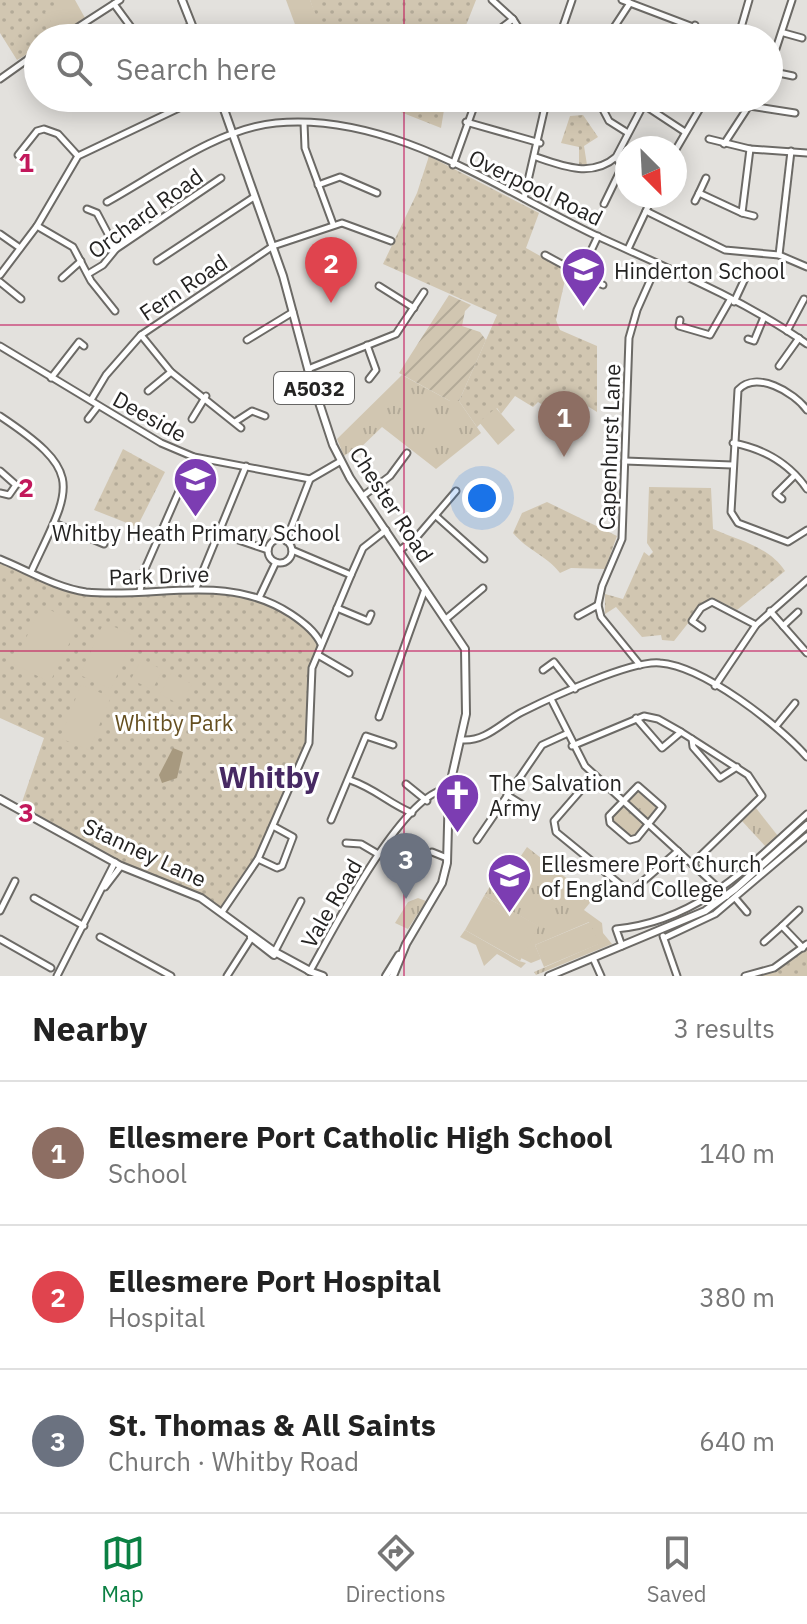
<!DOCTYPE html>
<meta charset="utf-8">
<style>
:root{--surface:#fff;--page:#f6f6f6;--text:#222;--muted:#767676;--line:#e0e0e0;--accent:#0b8043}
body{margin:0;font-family:"IBM Plex Sans",sans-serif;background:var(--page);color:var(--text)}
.compass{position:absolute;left:615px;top:136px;width:72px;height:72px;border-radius:50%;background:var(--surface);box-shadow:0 4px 20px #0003;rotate:156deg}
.you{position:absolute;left:482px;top:498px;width:28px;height:28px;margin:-20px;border:6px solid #fff;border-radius:50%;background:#1a73e8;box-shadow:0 0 0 12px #1a73e833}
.badge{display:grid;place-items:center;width:52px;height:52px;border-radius:50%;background:var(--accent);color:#fff;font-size:26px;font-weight:700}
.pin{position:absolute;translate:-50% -66px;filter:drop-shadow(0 2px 4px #0008)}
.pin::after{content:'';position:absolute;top:42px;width:28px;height:24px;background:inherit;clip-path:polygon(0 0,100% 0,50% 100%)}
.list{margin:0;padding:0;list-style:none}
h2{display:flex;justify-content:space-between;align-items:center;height:104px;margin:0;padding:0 32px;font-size:34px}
h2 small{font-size:26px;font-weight:400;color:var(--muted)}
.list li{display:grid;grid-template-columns:52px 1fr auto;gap:24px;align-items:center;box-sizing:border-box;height:144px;padding:0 32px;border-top:2px solid var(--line)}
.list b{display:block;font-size:30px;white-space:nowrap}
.list p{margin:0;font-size:26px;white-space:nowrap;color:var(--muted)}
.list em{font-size:26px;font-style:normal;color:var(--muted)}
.icon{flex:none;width:44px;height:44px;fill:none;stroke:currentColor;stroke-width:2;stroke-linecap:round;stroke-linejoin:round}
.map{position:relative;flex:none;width:807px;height:976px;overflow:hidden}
.search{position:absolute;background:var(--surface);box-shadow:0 4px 20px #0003;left:24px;right:24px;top:24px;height:88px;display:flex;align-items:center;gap:20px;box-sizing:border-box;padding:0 28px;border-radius:44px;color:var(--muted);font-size:30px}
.sheet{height:536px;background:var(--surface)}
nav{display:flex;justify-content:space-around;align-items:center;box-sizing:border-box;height:112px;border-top:2px solid var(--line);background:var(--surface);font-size:22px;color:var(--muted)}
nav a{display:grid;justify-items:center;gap:4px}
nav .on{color:var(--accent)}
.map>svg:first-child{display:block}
</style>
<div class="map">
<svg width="807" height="976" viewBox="0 0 807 976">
<defs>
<pattern id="grass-tufts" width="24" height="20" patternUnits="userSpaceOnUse" patternTransform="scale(2)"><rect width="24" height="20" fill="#d1c6b1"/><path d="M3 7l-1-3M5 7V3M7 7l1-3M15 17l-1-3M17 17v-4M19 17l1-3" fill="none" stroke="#b3aa98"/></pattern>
<pattern id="park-dots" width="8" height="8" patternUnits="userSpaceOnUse" patternTransform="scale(2)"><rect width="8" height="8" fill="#d1c6b1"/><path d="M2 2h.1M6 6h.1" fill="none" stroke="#b3aa98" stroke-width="1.8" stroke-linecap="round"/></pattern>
<pattern id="garden-furrows" width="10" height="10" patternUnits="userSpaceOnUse" patternTransform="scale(2)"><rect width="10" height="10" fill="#d1c6b1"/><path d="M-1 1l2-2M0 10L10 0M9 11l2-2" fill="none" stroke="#b3aa98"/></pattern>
</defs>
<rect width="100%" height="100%" fill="#e3e1dd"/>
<g fill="url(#grass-tufts)">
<polygon points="402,375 450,401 459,401 481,433 436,469 382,427 356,452 354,449 344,456 337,439"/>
<polygon points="639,788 660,807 650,821 627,800"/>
<polygon points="621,805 645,826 636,837 630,838 612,822 612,816"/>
<polygon points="756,808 778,836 766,847 742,821"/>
<polygon points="527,847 593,899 584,910 602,923 603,933 612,944 536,975 534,972 598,944 589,922 535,945 541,959 531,963 521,958 538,926 484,896 506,860 514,866"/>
<polygon points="418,898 426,901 408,929 395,923 408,902"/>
<polygon points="465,930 519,961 526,963 521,968 497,954 484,966 476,945 460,937"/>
</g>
<g fill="url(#park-dots)">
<polygon points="0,0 75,0 85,18 54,38 38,38 38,48 17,60 0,33"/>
<polygon points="310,0 476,0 461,38 323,38"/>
<polygon points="345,98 446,98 441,128 398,111"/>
<polygon points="583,115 598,137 584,146 587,165 579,165 579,147 561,143 570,116"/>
<polygon points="429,156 539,213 526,248 567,271 556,320 560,330 597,346 597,412 573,397 570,403 562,399 554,412 538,402 533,407 515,396 501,414 497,408 477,427 459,401 497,315 383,264 417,193"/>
<polygon points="123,449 165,472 137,527 94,510"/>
<path d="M649 487 711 488 713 529C738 540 770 547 785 571L737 610 717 600 704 603 674 641 662 640 661 635 642 637 616 607 605 614V594L623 599 644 552 649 556 653 552 647 543Z"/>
<path d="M547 502 617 536 605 569 571 568 560 573C546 555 527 550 513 533L522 513Z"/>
<path d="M0 561C24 571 50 585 75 591 88 595 105 592 118 592 182 592 280 578 319 644L310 668V730L302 751 256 859 221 908 137 871 21 805 44 738 0 718Z"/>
<polygon points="807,946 807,976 755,976 773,970"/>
</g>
<polygon fill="url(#garden-furrows)" points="449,295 471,305 465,311 462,326 480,332 486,340 459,401 450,401 399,373"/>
<g fill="#d1c6b1">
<polygon points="64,0 72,0 81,15 56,30 45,12"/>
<polygon points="286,0 310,0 323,33 300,38"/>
<polygon points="496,408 515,430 498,445 479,422"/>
<polygon points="42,606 79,624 50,682 13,664"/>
<polygon points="104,622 134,636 111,689 80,675"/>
<polygon points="142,659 163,670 152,690 131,679"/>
<polygon points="171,673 192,684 181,705 160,694"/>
<polygon points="81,685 111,697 89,750 60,738"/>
<polygon points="484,896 539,926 520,961 465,930"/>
<polygon points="590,922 599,944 544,967 535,945"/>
</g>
<polygon fill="#a7997f" points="173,748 183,752 177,778 162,783 159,775"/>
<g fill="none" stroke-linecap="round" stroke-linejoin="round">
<defs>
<g id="minor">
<polyline points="492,0 513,19"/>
<polyline points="622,0 722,38"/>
<polyline points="114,4 139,38"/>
<polyline points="784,33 802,38"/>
<polyline points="467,34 475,38"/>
<polyline points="61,38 120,0"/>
<polyline points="160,38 192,26"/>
<polyline points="488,38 513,19 525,38"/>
<polyline points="537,38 560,33"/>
<polyline points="559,38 572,0"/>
<polyline points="607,38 630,3"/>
<polyline points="689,38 695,25"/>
<polyline points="738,38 749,0"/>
<polyline points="769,70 792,0"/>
<polyline points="769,71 793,76"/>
<polyline points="0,79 38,52"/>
<polyline points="522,98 546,102"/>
<polyline points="597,98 609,121 628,133"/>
<polyline points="644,105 685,132"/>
<polyline points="750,106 795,113"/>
<polyline points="466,122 540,143"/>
<polyline points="304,123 305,148 333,224"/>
<polyline points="709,139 750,149 807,153"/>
<polyline points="724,144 754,98"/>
<polyline points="675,151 706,98"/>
<polyline points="18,155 37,131 44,129 58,134 78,156"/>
<path d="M536 157C562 166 592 178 616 157L647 98"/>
<polyline points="453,165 477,98"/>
<polyline points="318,185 340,177 377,193"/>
<polyline points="699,193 706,178"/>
<polyline points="524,198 547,98"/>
<polyline points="695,201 699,193 742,213 750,149"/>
<path d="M107 202C156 175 219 128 276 123 391 112 498 189 597 236 667 268 743 299 807 344"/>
<polyline points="604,204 622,167 616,157"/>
<polyline points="87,209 97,213 116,249"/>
<polyline points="646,211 725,250 779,255 807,267"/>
<polyline points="742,213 754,216"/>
<polyline points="37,226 73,247 91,281 115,311"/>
<polyline points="0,234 20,248"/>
<polyline points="628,249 653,196"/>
<polyline points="545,255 580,274 598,236"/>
<polyline points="779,255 791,151"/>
<polyline points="157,261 254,197"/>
<polyline points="88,274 103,265 116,249 221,178"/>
<polyline points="580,274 603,285"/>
<polyline points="0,275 37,226 78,156 200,98"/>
<polyline points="62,278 81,261"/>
<polyline points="0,282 21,299"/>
<polyline points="379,286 414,308"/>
<polyline points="734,302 748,272"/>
<polyline points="680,320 679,326 710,335 730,300"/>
<polyline points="787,331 804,299"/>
<polyline points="141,335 171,372 241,428"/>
<polyline points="748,339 754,341 764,317"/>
<polyline points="247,340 293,312"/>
<polyline points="367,345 376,370 369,379"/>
<polyline points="0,346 161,443 194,457 310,479 341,461"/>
<polyline points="779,366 799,338"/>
<polyline points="308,369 396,334 424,292"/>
<polyline points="51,378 79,342 84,346"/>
<polyline points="148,391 171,372"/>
<polyline points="91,400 106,375 141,335 273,246 342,223 391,241"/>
<path d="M807 410C794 392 756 370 738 390L731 512 738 523 788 542 807 530"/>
<path d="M0 416C87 474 71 486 31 572"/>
<polyline points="88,419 98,406"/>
<polyline points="192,419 206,396"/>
<polyline points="235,422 252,411 265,416"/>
<path d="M733 443C765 449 789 463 807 489"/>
<polyline points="625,461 732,465"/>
<polyline points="0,471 16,485 9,495 0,493"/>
<polyline points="363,496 390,476 407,453"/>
<polyline points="782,499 776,494 795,475"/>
<polyline points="436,516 484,559"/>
<polyline points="54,523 104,544"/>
<polyline points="218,533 268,550"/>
<circle cx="280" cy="551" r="12"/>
<polyline points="286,541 310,479"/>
<polyline points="292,550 351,575"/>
<polyline points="400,550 415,539 456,491"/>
<path d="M0 559C27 570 57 588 86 592 157 599 227 572 291 614 303 622 315 631 321 644"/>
<polyline points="196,588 246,466"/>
<polyline points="140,591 144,571 194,457"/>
<polyline points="259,598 276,562"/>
<polyline points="337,608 368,621 371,614"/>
<polyline points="770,611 807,653"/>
<polyline points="578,616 598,605"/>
<polyline points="446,619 483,588"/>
<polyline points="783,626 798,612"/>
<polyline points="702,628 692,621 701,608 712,602 756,625"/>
<polyline points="318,655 349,673"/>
<polyline points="640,665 601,617 598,605 602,586 622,539 629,338 637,310 657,265"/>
<polyline points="543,670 554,662 575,689"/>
<polyline points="715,686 756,625 807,580"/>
<polyline points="551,699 585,766 727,896"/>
<polyline points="379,717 425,589"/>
<polyline points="636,718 662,748 681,732 692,739 693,747 720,778 737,767"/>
<polyline points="777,725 795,703"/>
<polyline points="692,739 748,775 762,796 692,864"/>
<path d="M463 740C487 741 502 722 522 712 550 698 631 660 660 663 703 666 779 725 807 757"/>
<polyline points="572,746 644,716 658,719 681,732"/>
<polyline points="594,775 554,821 556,832 627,890 634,889 678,851"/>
<path d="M350 780C376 789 388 803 412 813"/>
<polyline points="406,784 427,801"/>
<polygon points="638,786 662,807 637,838 630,840 610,823 609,816"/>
<polyline points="507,795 523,805"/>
<polyline points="331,820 366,736 393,745"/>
<polyline points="477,840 542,745 566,734"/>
<polyline points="346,843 361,844 378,854"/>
<polyline points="432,852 447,858"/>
<polyline points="258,859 277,868 282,866 293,837 273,826"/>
<polyline points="105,887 121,866"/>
<polyline points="34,898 84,926"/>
<polyline points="736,899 747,912"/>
<polyline points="799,910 782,926 803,948"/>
<polyline points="0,911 15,881"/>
<polyline points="222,912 258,859 309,743 312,668 351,575 363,548 386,530"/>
<polyline points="663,936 677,976"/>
<polyline points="100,937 171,976"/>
<polyline points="664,938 715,914 807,836"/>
<polyline points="0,939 51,968"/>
<polyline points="764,942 782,926"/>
<path d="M622 946 616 929C698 921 748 867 807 814"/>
<polyline points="274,953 301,901"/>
<polyline points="593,958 601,976"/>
<path d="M310 971C331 934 405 788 449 789"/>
<polyline points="57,976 115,862"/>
<polyline points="227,976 252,937"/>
<polyline points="745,976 774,968 807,944"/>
</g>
<g id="major">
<polyline points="182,0 197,38"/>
<polyline points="220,98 283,276 308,369 333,445 350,478 465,649 466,714 449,789 447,863 442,883 406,944 393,976"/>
<polyline points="0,799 121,866 201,898 275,952 310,971"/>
<polyline points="251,937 274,955"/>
<polyline points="309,971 323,976"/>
<polyline points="386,976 399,955"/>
<polyline points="549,976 705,911 735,889 807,825"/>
</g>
</defs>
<use href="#minor" stroke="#6c6a66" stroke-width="9"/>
<use href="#major" stroke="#6c6a66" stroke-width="10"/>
<use href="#minor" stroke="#fff" stroke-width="5"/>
<use href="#major" stroke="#fff" stroke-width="6"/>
</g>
<path fill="none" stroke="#c2185b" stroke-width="2" stroke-opacity="0.55" d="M404 0V38M404 98V976M0 325H807M0 651H807"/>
<defs>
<symbol id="school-pin" viewBox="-11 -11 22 30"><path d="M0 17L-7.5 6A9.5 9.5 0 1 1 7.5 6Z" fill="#7c3db2" stroke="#fff"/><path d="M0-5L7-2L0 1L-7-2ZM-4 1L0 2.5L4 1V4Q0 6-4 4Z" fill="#fff"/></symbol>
<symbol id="church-pin" viewBox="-11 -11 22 30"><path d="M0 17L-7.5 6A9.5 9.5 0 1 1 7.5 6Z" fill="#7c3db2" stroke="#fff"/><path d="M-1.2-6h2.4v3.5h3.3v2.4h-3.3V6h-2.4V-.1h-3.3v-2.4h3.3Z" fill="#fff"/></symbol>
</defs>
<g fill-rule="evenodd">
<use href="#school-pin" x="558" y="244" width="51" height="69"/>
<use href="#school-pin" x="170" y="454" width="51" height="69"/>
<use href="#church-pin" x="432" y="770" width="51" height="69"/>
<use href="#school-pin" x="484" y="850" width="51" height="69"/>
</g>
<g text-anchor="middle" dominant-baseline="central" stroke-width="6" stroke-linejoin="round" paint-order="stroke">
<rect fill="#fff" stroke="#666564" stroke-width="2" x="274" y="372" width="80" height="32" rx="6"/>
<g font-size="20" font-weight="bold" fill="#242322">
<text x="314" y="388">A5032</text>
</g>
<g font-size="22" fill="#242322" stroke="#fff">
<text transform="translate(536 187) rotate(26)">Overpool Road</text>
<text transform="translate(145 213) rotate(-36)">Orchard Road</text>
<text transform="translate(183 287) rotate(-34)">Fern Road</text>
<text transform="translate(150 416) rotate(29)">Deeside</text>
<text transform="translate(609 447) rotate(-88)">Capenhurst Lane</text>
<text transform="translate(392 504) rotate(57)">Chester Road</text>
<text transform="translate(159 575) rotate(-2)">Park Drive</text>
<text transform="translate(145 852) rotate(25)">Stanney Lane</text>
<text transform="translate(331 903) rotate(-60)">Vale Road</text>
</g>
<g font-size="22" fill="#242322" stroke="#fff" text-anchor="start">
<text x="614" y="270">Hinderton School</text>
<text x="196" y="532" text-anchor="middle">Whitby Heath Primary School</text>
<text x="489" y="782">The Salvation<tspan x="489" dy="25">Army</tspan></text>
<text x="541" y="863">Ellesmere Port Church<tspan x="541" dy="25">of England College</tspan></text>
</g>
<g font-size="22" fill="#654f20" stroke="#fff">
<text x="174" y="722">Whitby Park</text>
</g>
<g font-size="30" font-weight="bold" fill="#472963" stroke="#fff">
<text x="269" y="776">Whitby</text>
</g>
</g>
<g font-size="26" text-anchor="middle" font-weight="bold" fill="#c2185b" stroke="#fff" stroke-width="6" stroke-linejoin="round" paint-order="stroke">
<text x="26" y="172">1</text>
<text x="26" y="497">2</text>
<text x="26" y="822">3</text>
</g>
</svg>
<svg class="compass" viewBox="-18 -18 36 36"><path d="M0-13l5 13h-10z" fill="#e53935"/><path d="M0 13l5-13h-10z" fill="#767676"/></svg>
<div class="you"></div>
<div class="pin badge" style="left:564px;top:457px;background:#8d6e63">1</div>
<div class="pin badge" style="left:331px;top:303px;background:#e0444e">2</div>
<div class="pin badge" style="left:406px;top:899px;background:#6b7280">3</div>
<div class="search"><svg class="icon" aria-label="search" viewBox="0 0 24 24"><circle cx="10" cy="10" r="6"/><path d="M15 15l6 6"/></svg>Search here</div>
</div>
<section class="sheet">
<h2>Nearby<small>3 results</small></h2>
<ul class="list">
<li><span class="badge" style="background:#8d6e63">1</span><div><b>Ellesmere Port Catholic High School</b><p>School</p></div><em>140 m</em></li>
<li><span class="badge" style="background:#e0444e">2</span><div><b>Ellesmere Port Hospital</b><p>Hospital</p></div><em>380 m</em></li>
<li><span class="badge" style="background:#6b7280">3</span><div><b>St. Thomas &amp; All Saints</b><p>Church · Whitby Road</p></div><em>640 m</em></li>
</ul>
</section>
<nav>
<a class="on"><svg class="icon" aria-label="map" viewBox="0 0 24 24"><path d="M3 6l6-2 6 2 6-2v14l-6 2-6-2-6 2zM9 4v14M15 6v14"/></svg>Map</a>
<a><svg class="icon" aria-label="directions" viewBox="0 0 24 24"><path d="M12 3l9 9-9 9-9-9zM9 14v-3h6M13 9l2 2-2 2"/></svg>Directions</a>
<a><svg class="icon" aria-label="saved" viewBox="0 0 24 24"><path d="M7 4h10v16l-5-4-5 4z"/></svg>Saved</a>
</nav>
